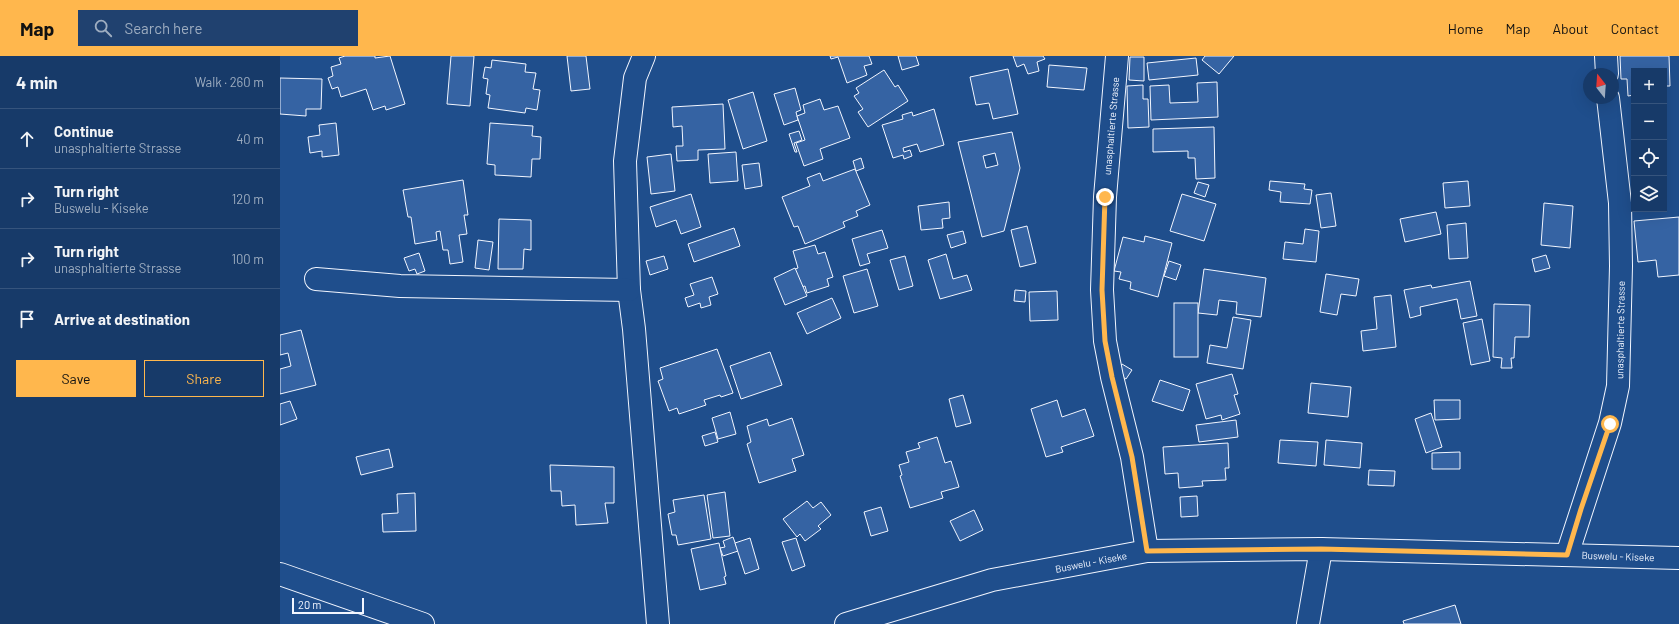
<!DOCTYPE html>
<meta charset="utf-8">
<style>
:root{--surface:#173a69;--page:#20416f;--text:#f1f3f6;--muted:#9eadc0;--line:#36547d;--accent:#ffb74d}
body{margin:0;font-family:Barlow,sans-serif;background:var(--page);color:var(--text)}
.controls{position:absolute;right:12px;top:12px;display:grid;overflow:hidden;border-radius:0px;box-shadow:0 4px 16px #0002}
.controls button{width:36px;height:36px;display:grid;place-items:center;padding:0;border:0;border-bottom:1px solid var(--line);background:var(--surface);color:var(--text);font:20px sans-serif}
.compass{position:absolute;left:1303px;top:12px;width:36px;height:36px;border-radius:50%;background:var(--surface);box-shadow:0 4px 16px #0002;rotate:343deg}
.scale{position:absolute;left:12px;bottom:10px;width:72px;box-sizing:border-box;padding-left:4px;border:2px solid #f2f6ff;border-top:0;font-size:11px;line-height:14px;white-space:nowrap;color:#f2f6ff;-webkit-text-stroke:3px #1f4e8c;paint-order:stroke}
.stop{position:absolute;width:12px;height:12px;margin:-9px;border:3px solid #ffb74d;border-radius:50%;background:#fff}
.stop.end{background:#ffb74d;border-color:#fff;box-shadow:0 1px 4px #0008}
.list{margin:0;padding:0;list-style:none}
h2{display:flex;justify-content:space-between;align-items:center;height:52px;margin:0;padding:0 16px;font-size:17px}
h2 small{font-size:13px;font-weight:400;color:var(--muted)}
.list li{display:grid;grid-template-columns:26px 1fr auto;gap:12px;align-items:center;box-sizing:border-box;height:60px;padding:0 16px;border-top:1px solid var(--line)}
.list b{display:block;font-size:15px;white-space:nowrap}
.list p{margin:0;font-size:13px;white-space:nowrap;color:var(--muted)}
.list em{font-size:13px;font-style:normal;color:var(--muted)}
.actions{display:flex;gap:8px;padding:12px 16px}
.actions a{flex:1;padding:9px 0;border:1px solid var(--accent);border-radius:0px;text-align:center;font-size:14px;color:var(--accent)}
.actions .main{background:var(--accent);color:#111}
.icon{flex:none;width:22px;height:22px;fill:none;stroke:currentColor;stroke-width:2;stroke-linecap:round;stroke-linejoin:round}
.map{position:relative;flex:none;width:1399px;height:568px;overflow:hidden}
header{display:flex;align-items:center;gap:24px;box-sizing:border-box;height:56px;padding:0 20px;background:var(--accent);color:#111}
header strong{font-size:19px}
nav{display:flex;gap:22px;margin-inline-start:auto;font-size:14px}
.search{width:280px;height:36px;background:var(--page);display:flex;align-items:center;gap:10px;box-sizing:border-box;padding:0 14px;border-radius:0px;color:var(--muted);font-size:15px}
main{display:flex}
aside{flex:1;background:var(--surface)}
.map>svg:first-child{display:block}
</style>
<header>
<strong>Map</strong>
<div class="search"><svg class="icon" aria-label="search" viewBox="0 0 24 24"><circle cx="10" cy="10" r="6"/><path d="M15 15l6 6"/></svg>Search here</div>
<nav><a>Home</a><a>Map</a><a>About</a><a>Contact</a></nav>
</header>
<main>
<aside>
<h2>4 min<small>Walk · 260 m</small></h2>
<ul class="list">
<li><svg class="icon" aria-label="ahead" viewBox="0 0 24 24"><path d="M12 20V5M6 11l6-6 6 6"/></svg><div><b>Continue</b><p>unasphaltierte Strasse</p></div><em>40 m</em></li>
<li><svg class="icon" aria-label="right" viewBox="0 0 24 24"><path d="M7 20v-9h11M14 6l5 5-5 5"/></svg><div><b>Turn right</b><p>Buswelu - Kiseke</p></div><em>120 m</em></li>
<li><svg class="icon" aria-label="right" viewBox="0 0 24 24"><path d="M7 20v-9h11M14 6l5 5-5 5"/></svg><div><b>Turn right</b><p>unasphaltierte Strasse</p></div><em>100 m</em></li>
<li><svg class="icon" aria-label="arrive" viewBox="0 0 24 24"><path d="M6 21V4h12l-3 4 3 4H6"/></svg><div><b>Arrive at destination</b></div></li>
</ul>
<div class="actions"><a class="main">Save</a><a>Share</a></div>
</aside>
<div class="map">
<svg width="1399" height="568" viewBox="0 0 1399 568">
<rect width="100%" height="100%" fill="#1f4e8c"/>
<g fill="#3563a3" stroke="#f2f6ff" fill-rule="evenodd">
<polygon points="65,0 95,0 95,2 110,0 125,48 106,54 105,50 93,54 86,33 61,41 58,31 52,33 48,22 53,20 51,11 61,8 59,2"/>
<polygon points="171,0 194,0 190,50 167,48"/>
<polygon points="287,0 306,0 310,33 291,35"/>
<polygon points="550,0 589,0 592,8 584,10 587,19 567,27 558,1 551,3"/>
<polygon points="618,0 636,0 639,9 622,14"/>
<polygon points="733,0 763,0 765,3 757,6 759,15 748,18 744,8 737,11"/>
<polygon points="925,0 954,0 939,18 922,4"/>
<polygon points="1340,0 1389,0 1390,30 1384,30 1384,15 1354,15 1354,39 1348,40 1347,23 1341,23"/>
<polygon points="850,1 864,1 864,25 849,24"/>
<polygon points="916,2 918,19 869,24 867,7"/>
<polygon points="212,4 246,8 245,16 256,17 253,33 260,34 257,54 246,52 245,57 208,52 210,39 206,38 208,23 203,22 205,11 211,12"/>
<polygon points="769,9 807,12 804,34 767,31"/>
<polygon points="728,13 738,58 713,63 709,47 696,49 690,21"/>
<polygon points="604,14 615,31 618,29 628,45 588,71 578,56 583,53 574,40 579,37 576,32"/>
<polygon points="0,22 42,23 41,53 26,53 26,60 0,58"/>
<polygon points="937,26 938,61 871,64 870,30 889,29 890,47 918,46 917,27"/>
<polygon points="863,29 863,43 868,43 869,71 848,72 847,30"/>
<polygon points="515,32 521,54 516,56 518,64 504,69 494,38"/>
<polygon points="473,36 487,85 463,93 448,44"/>
<polygon points="540,43 544,54 558,50 570,82 540,93 543,103 524,110 516,87 525,84 517,60 525,57 523,49"/>
<polygon points="443,48 445,93 418,94 418,104 397,105 396,90 403,90 402,70 393,71 392,51"/>
<polygon points="654,53 664,89 640,96 637,88 623,92 624,96 630,94 632,100 624,103 623,99 613,102 602,69 623,63 622,59 632,56 633,60"/>
<polygon points="56,67 59,99 42,101 42,95 30,97 28,81 40,79 39,69"/>
<polygon points="210,67 253,70 252,80 261,81 260,103 252,103 251,121 215,119 215,109 207,108"/>
<polygon points="934,71 935,122 916,123 915,102 908,102 908,95 873,96 873,73"/>
<polygon points="519,75 522,84 514,87 517,96 515,96 509,78"/>
<path d="M732 76 740 112 724 175 702 181 678 86ZM715 97 718 109 706 112 703 100Z"/>
<polygon points="456,96 458,125 430,127 428,98"/>
<polygon points="391,98 395,135 371,138 367,101"/>
<polygon points="581,102 584,112 576,115 573,105"/>
<polygon points="479,107 482,130 465,133 462,109"/>
<polygon points="575,113 590,149 576,155 578,160 563,166 565,171 525,188 518,170 514,171 502,141 530,130 527,122 540,117 543,125"/>
<polygon points="183,124 188,159 184,159 187,178 179,179 183,206 170,208 168,194 163,194 160,175 156,176 157,184 135,188 131,161 128,161 123,134"/>
<polygon points="990,125 1025,128 1024,133 1032,134 1030,148 1000,146 1001,136 989,134"/>
<polygon points="1188,125 1190,150 1165,152 1163,127"/>
<polygon points="918,126 929,129 925,141 914,137"/>
<polygon points="1051,137 1056,170 1041,172 1036,139"/>
<polygon points="411,138 421,171 401,178 396,164 376,171 370,151"/>
<polygon points="902,138 936,148 924,185 890,175"/>
<polygon points="669,146 670,162 662,163 663,172 641,174 638,150"/>
<polygon points="1264,147 1293,150 1290,192 1261,189"/>
<polygon points="1156,156 1161,178 1125,186 1120,163"/>
<polygon points="1399,161 1399,219 1378,221 1376,204 1358,206 1354,165"/>
<polygon points="219,163 251,164 251,194 244,193 243,213 218,213"/>
<polygon points="1186,167 1188,202 1169,203 1167,169"/>
<polygon points="747,170 756,207 740,211 731,174"/>
<polygon points="454,172 460,190 414,206 408,188"/>
<polygon points="1025,173 1039,175 1036,206 1003,203 1005,186 1023,188"/>
<polygon points="602,174 608,192 587,198 590,207 580,210 572,183"/>
<polygon points="683,175 686,187 671,192 667,179"/>
<polygon points="865,180 892,187 878,241 850,233 851,226 839,223 841,216 834,215 843,181 864,186"/>
<polygon points="198,184 213,186 209,214 195,212"/>
<polygon points="535,189 538,198 545,196 553,221 547,223 549,230 527,237 525,230 518,232 513,214 518,212 513,195"/>
<polygon points="139,197 145,215 137,218 135,213 129,215 124,202"/>
<polygon points="666,198 673,223 687,219 692,234 660,243 648,204"/>
<polygon points="1266,199 1270,212 1255,216 1252,203"/>
<polygon points="384,200 388,213 370,219 366,205"/>
<polygon points="625,200 633,230 619,234 610,204"/>
<polygon points="889,205 901,209 896,224 884,220"/>
<polygon points="515,212 527,240 505,249 494,222"/>
<polygon points="587,213 598,250 574,257 563,220"/>
<polygon points="924,213 986,222 981,261 956,258 957,246 939,244 937,259 918,257"/>
<polygon points="1046,218 1079,223 1076,240 1061,238 1057,259 1040,256"/>
<polygon points="432,221 438,238 429,241 431,249 421,252 420,247 408,251 405,242 414,239 410,228"/>
<polygon points="1190,225 1197,260 1181,263 1177,243 1140,251 1141,259 1130,262 1124,234 1151,229 1152,232"/>
<polygon points="735,234 746,235 745,246 734,245"/>
<polygon points="777,235 778,264 750,265 749,236"/>
<polygon points="1111,239 1116,291 1083,295 1081,275 1097,273 1094,241"/>
<polygon points="552,242 561,262 527,278 517,257"/>
<rect x="894" y="247" width="24" height="54"/>
<polygon points="1214,248 1250,249 1249,281 1235,281 1234,302 1231,302 1232,312 1221,312 1222,302 1213,301"/>
<polygon points="953,261 971,264 963,313 927,307 930,289 947,292"/>
<polygon points="1202,263 1210,305 1191,309 1183,267"/>
<polygon points="21,274 36,329 0,338 0,313 11,310 8,297 0,299 0,279"/>
<polygon points="437,293 453,337 441,341 440,339 424,344 426,349 399,358 397,352 389,355 378,325 383,323 380,312"/>
<polygon points="490,296 502,329 461,343 450,310"/>
<polygon points="842,308 852,314 846,323 836,317"/>
<polygon points="952,318 958,338 954,339 960,358 942,364 941,359 926,363 916,328"/>
<polygon points="880,324 910,334 903,355 872,345"/>
<polygon points="1031,327 1071,331 1068,361 1028,357"/>
<polygon points="683,339 691,367 676,371 669,343"/>
<polygon points="777,344 782,361 805,353 814,380 781,391 783,396 766,401 751,353"/>
<polygon points="1154,344 1180,344 1180,363 1155,364"/>
<polygon points="10,345 17,363 0,369 0,348"/>
<polygon points="450,356 456,378 438,383 432,362"/>
<polygon points="1151,357 1162,391 1146,397 1135,363"/>
<polygon points="512,362 524,399 512,403 516,415 479,427 467,388 471,386 467,370 487,363 489,370"/>
<polygon points="956,364 958,381 919,386 916,369"/>
<polygon points="435,376 438,386 425,390 422,380"/>
<polygon points="657,381 665,407 671,405 679,431 661,436 663,442 630,452 620,420 622,419 619,409 629,406 626,396 640,392 638,387"/>
<polygon points="1000,384 1038,386 1036,410 998,407"/>
<polygon points="1046,384 1082,387 1080,412 1044,409"/>
<polygon points="948,387 949,412 945,412 946,424 922,425 923,430 899,432 898,417 885,418 883,391"/>
<polygon points="109,393 113,411 81,419 76,401"/>
<polygon points="1180,396 1180,413 1152,413 1152,397"/>
<polygon points="270,409 334,411 334,447 325,447 328,467 296,469 295,449 282,450 281,435 271,435"/>
<polygon points="1089,414 1115,415 1114,430 1088,429"/>
<polygon points="445,436 450,480 433,482 427,439"/>
<polygon points="135,437 136,475 103,476 102,458 118,457 117,438"/>
<polygon points="424,439 431,483 398,489 396,479 392,479 388,458 395,456 393,444"/>
<polygon points="917,440 918,460 901,461 900,441"/>
<polygon points="527,445 533,452 541,446 551,459 538,470 541,473 525,485 520,478 517,481 503,463"/>
<polygon points="601,451 608,475 591,480 584,456"/>
<polygon points="694,454 703,474 680,485 670,465"/>
<polygon points="453,481 458,495 443,500 440,492 445,491 443,485"/>
<polygon points="470,482 479,513 465,518 455,487"/>
<polygon points="516,482 525,510 512,515 502,486"/>
<polygon points="439,487 446,520 444,521 446,528 420,534 411,493"/>
<polygon points="1175,549 1181,568 1124,568 1123,565"/>
</g>
<g fill="none" stroke-linecap="round" stroke-linejoin="round">
<defs>
<g id="minor">
<polyline points="364,0 355,22 345,105 349,234 354,273 378,568"/>
<polyline points="837,0 825,141 822,234 825,285 832,321 852,401 867,495"/>
<polyline points="1326,0 1327,18"/>
<polyline points="36,223 120,230 349,234"/>
<polyline points="1287,499 1330,367 1338,330 1341,210 1340,147 1328,42"/>
<polyline points="1028,568 1041,493"/>
</g>
<g id="major">
<polyline points="0,518 143,568"/>
<polyline points="566,568 712,524 867,495 1041,493 1399,502"/>
</g>
</defs>
<use href="#minor" stroke="#f2f6ff" stroke-width="24"/>
<use href="#major" stroke="#f2f6ff" stroke-width="24"/>
<use href="#minor" stroke="#1f4e8c" stroke-width="22"/>
<use href="#major" stroke="#1f4e8c" stroke-width="22"/>
</g>
<g fill="none" stroke-linecap="round" stroke-linejoin="round">
<polyline stroke="#ffb74d" stroke-width="5" points="825,141 822,234 825,285 832,321 852,401 867,495 1041,493 1287,499 1301,453 1330,368"/>
</g>
<g text-anchor="middle" dominant-baseline="central" stroke-width="3" stroke-linejoin="round" paint-order="stroke">
<g font-size="10" fill="#f2f6ff" stroke="#1f4e8c">
<text transform="translate(831 70) rotate(-85)">unasphaltierte Strasse</text>
<text transform="translate(1340 274) rotate(-89)">unasphaltierte Strasse</text>
<text transform="translate(1338 500) rotate(2)">Buswelu - Kiseke</text>
<text transform="translate(811 506) rotate(-11)">Buswelu - Kiseke</text>
</g>
</g>
</svg>
<div class="controls">
<button>+</button>
<button>−</button>
<button><svg class="icon" aria-label="locate" viewBox="0 0 24 24"><circle cx="12" cy="12" r="6"/><path d="M12 2v4M12 18v4M2 12h4M18 12h4"/></svg></button>
<button><svg class="icon" aria-label="layers" viewBox="0 0 24 24"><path d="M12 4l9 5-9 5-9-5zM3 14l9 5 9-5"/></svg></button>
</div>
<svg class="compass" viewBox="-18 -18 36 36"><path d="M0-13l5 13h-10z" fill="#e53935"/><path d="M0 13l5-13h-10z" fill="#9eadc0"/></svg>
<div class="scale">20 m</div>
<div class="stop" style="left:1330px;top:368px"></div>
<div class="stop end" style="left:825px;top:141px"></div>
</div>
</main>
